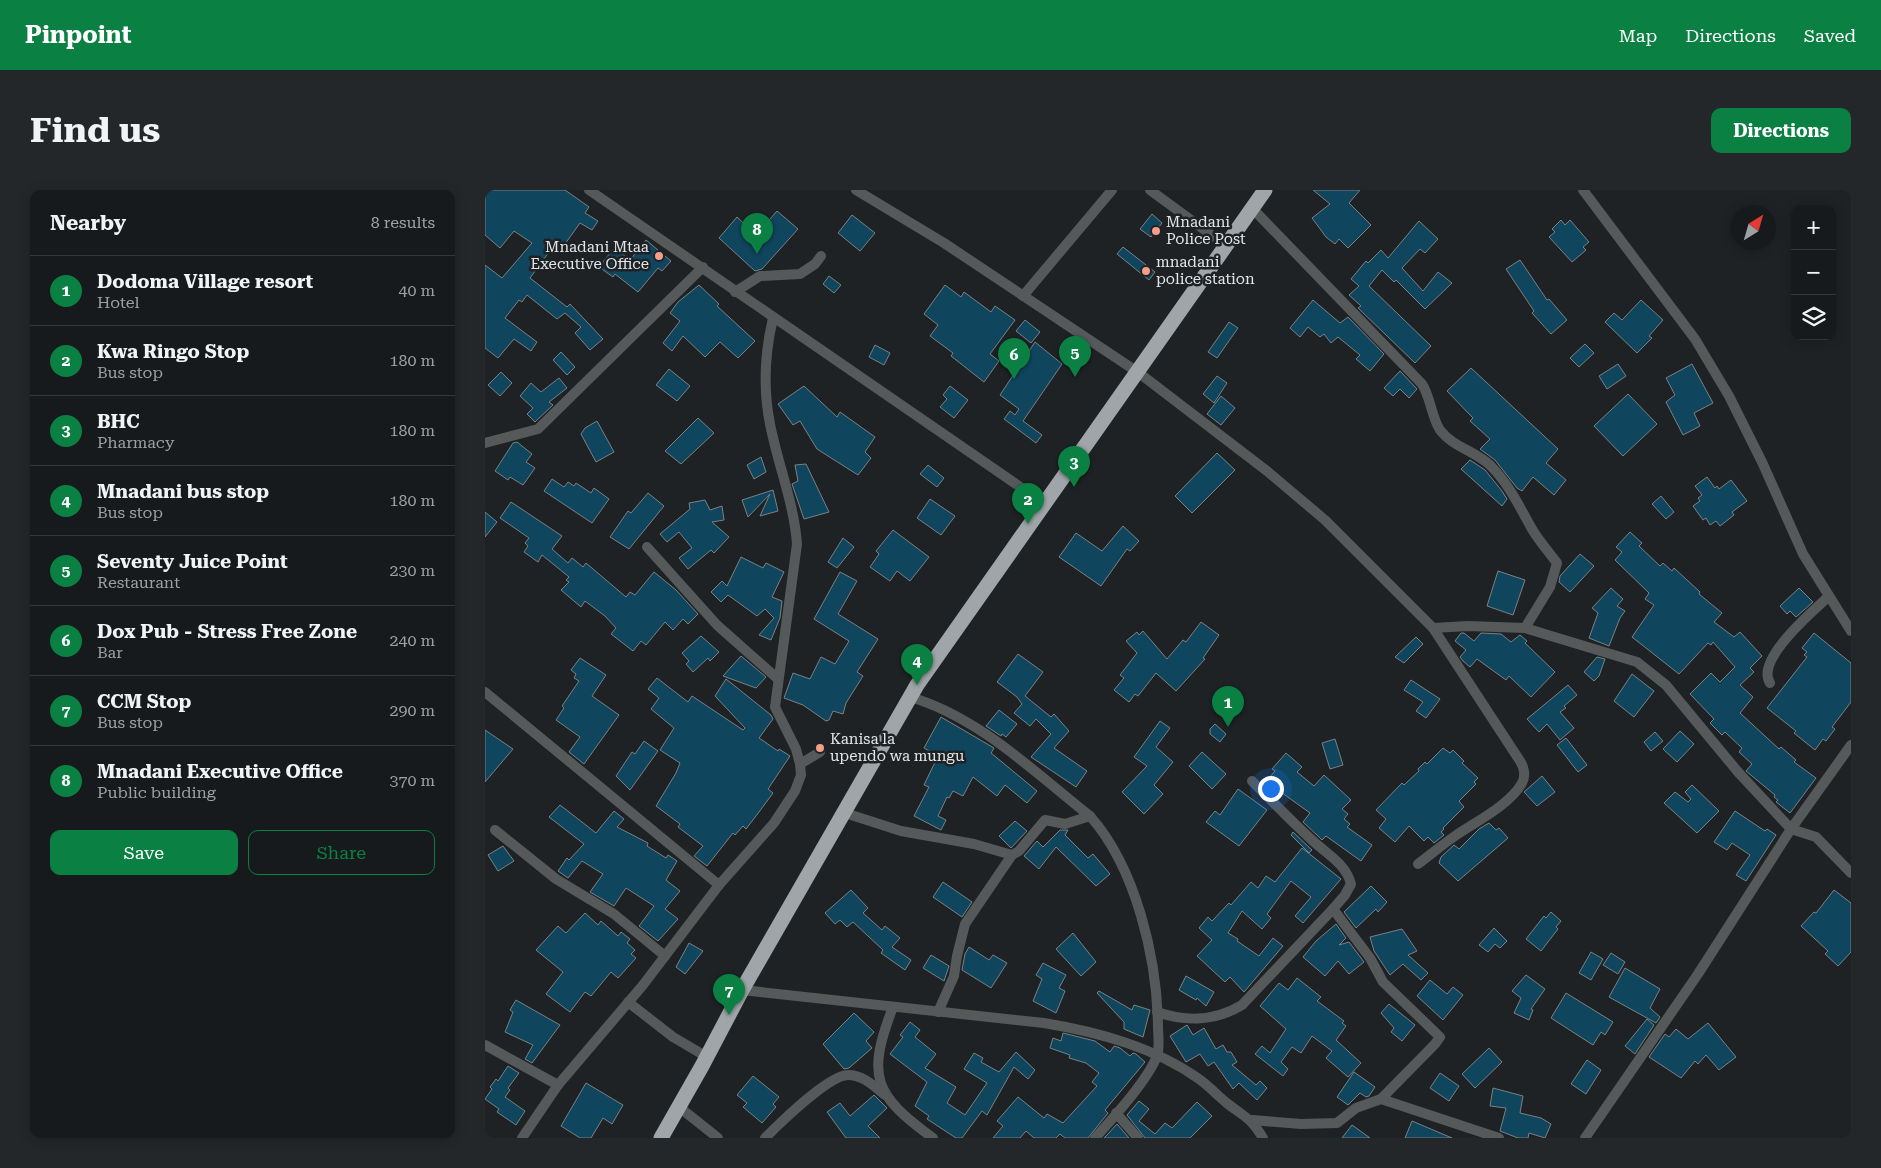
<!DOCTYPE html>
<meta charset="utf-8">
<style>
:root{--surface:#161a1c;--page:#232729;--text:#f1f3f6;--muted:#9ea1a3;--line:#35383b;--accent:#0b8043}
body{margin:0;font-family:"Roboto Serif",serif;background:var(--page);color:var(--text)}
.controls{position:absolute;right:15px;top:15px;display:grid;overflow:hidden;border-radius:10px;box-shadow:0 2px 12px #0003}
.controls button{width:45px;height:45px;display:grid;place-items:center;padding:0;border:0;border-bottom:1px solid var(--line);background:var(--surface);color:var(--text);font:25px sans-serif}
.compass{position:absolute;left:1246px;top:15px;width:45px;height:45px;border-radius:50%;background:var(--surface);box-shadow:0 2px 12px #0003;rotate:37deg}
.you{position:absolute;left:785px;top:598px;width:18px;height:18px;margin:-12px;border:4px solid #fff;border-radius:50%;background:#1a73e8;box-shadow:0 0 0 8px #1a73e833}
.badge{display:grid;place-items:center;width:32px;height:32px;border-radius:50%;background:var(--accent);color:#fff;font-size:16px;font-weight:700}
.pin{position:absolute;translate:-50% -41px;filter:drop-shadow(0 1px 2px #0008)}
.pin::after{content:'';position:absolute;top:26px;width:18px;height:15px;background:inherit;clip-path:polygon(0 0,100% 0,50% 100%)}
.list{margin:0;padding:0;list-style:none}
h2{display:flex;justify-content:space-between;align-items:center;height:65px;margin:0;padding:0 20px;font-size:21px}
h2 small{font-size:16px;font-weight:400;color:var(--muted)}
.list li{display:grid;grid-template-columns:32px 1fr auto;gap:15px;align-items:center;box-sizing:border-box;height:70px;padding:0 20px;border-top:1px solid var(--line)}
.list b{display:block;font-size:19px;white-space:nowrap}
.list p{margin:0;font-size:16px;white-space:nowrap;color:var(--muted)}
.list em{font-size:16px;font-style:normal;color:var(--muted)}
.actions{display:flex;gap:10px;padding:15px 20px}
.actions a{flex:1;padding:11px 0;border:1px solid var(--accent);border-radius:10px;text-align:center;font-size:18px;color:var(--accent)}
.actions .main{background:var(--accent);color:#fff}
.icon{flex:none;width:28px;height:28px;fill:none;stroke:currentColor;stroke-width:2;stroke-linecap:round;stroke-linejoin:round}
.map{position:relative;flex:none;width:1366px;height:948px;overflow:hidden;border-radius:10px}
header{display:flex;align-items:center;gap:30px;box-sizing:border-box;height:70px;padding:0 25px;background:var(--accent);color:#fff}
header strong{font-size:24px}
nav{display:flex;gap:28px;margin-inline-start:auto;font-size:18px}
.intro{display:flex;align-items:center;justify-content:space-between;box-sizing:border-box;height:120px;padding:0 30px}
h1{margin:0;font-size:35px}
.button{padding:12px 22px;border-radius:10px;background:var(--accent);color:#fff;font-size:18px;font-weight:700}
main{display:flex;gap:30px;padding:0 30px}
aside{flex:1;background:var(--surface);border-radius:10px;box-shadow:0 2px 12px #0003}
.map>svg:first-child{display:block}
</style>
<header>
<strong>Pinpoint</strong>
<nav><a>Map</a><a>Directions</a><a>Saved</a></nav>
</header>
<div class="intro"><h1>Find us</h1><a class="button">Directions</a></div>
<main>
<aside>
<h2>Nearby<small>8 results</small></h2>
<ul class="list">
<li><span class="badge">1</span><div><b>Dodoma Village resort</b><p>Hotel</p></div><em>40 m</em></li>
<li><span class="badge">2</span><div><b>Kwa Ringo Stop</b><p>Bus stop</p></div><em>180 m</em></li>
<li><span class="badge">3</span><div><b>BHC</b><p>Pharmacy</p></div><em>180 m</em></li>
<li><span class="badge">4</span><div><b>Mnadani bus stop</b><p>Bus stop</p></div><em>180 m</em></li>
<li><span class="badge">5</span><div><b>Seventy Juice Point</b><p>Restaurant</p></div><em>230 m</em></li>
<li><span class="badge">6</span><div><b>Dox Pub - Stress Free Zone</b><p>Bar</p></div><em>240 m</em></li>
<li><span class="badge">7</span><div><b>CCM Stop</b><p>Bus stop</p></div><em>290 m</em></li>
<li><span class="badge">8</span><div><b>Mnadani Executive Office</b><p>Public building</p></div><em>370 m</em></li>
</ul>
<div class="actions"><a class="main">Save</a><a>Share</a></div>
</aside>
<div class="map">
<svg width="1366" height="948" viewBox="0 0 1366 948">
<rect width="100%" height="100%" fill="#1e2225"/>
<g fill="#10455e" stroke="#7b8184">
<polygon points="0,0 80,0 104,17 100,23 113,31 107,40 95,33 80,54 73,50 45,88 82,117 85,114 118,149 105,160 90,143 96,137 80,123 72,129 42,105 37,112 34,110 20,128 52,152 46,161 29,149 13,168 0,158 0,75 17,88 47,53 29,41 15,58 0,45"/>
<polygon points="828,0 875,0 864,13 886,35 863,58 854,49 850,54 841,47 827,28 845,14"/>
<polygon points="292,21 313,39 277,79 270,81 234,48 252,27 271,45"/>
<polygon points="667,24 677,33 666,47 655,39"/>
<polygon points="367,25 390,43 375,61 353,43"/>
<polygon points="1076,30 1080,35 1085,30 1104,52 1098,57 1101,60 1087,72 1064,47 1070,42 1067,39"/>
<polygon points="934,31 953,49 940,63 935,59 917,78 938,101 953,82 967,93 940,119 911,90 909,92 897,80 884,96 946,156 930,173 873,118 876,116 864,105 874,96 866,89 881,71 883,73 896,60 903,68"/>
<polygon points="161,50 186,71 177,81 173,78 153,102 130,84 128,87 114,77 129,58 145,70"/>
<polygon points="638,57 670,82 664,90 632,64"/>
<polygon points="1035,70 1062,110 1064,109 1082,130 1066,144 1047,123 1049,121 1021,79"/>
<polygon points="344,86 356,95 349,103 338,94"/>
<polygon points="214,95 234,114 232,116 270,151 253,168 235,152 220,167 198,146 187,161 178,153 195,131 185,123 193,112"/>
<polygon points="460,95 476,107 479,102 506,122 510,116 530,130 505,164 514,171 499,192 466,166 468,163 445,146 453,135 439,124"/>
<polygon points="828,110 855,133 863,127 899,164 885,181 871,169 875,165 853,147 846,153 839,144 835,147 823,137 815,147 805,138"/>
<polygon points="1156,110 1178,130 1164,146 1167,148 1152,163 1120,132 1129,123 1137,130"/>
<polygon points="540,130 555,142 546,153 531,141"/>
<polygon points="744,132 753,138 732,168 723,162"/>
<polygon points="550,152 577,174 538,231 557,245 551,253 519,229 525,221 530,225 534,219 515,205"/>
<polygon points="1100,154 1109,163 1094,177 1085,168"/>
<polygon points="390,155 405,163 399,175 384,167"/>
<polygon points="76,162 90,177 82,185 68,170"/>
<polygon points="1133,174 1141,186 1122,199 1114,186"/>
<polygon points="1207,174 1228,213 1209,223 1215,236 1198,245 1181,212 1190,205 1181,188"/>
<polygon points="986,178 1073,259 1061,273 1081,290 1069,305 1048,287 1037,301 1032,298 1010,270 995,259 1005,249 985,231 988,228 962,201"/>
<polygon points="184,179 205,196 192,211 171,195"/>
<polygon points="915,181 932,199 924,208 915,199 908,206 899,198"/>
<polygon points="16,182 27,193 15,206 3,195"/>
<polygon points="732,186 742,193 729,213 718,204"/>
<polygon points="74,188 82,198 64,212 68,215 50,232 42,224 48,218 35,206 46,193 56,202"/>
<polygon points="319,196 352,227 355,222 390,247 380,262 386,268 373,285 332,259 315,231 308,235 293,214"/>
<polygon points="465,196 483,210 469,228 455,217 462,209 458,205"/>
<polygon points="1143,204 1172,234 1138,266 1109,236"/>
<polygon points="736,206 750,218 736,235 722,224"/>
<polygon points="213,228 229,243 196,274 180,261"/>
<polygon points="112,231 129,262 111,272 96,244 100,238"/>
<polygon points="32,252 47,264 41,272 50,278 38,295 25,287 23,290 10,281 28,253"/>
<polygon points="732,263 750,280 707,323 690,306"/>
<polygon points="276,267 281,282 269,289 262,275"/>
<polygon points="985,270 1000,280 1017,301 1022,309 1017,316 976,279"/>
<polygon points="321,274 344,322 319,329 307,294 313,291 310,275"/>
<polygon points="443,275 459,288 452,297 435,284"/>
<polygon points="1222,287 1230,298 1232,296 1234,299 1246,290 1262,311 1247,322 1249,325 1235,336 1231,331 1225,335 1221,328 1218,330 1208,316 1215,311 1213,308 1217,305 1210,296"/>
<polygon points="67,289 79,297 83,292 89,296 91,293 106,303 109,298 124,309 107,333 59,301"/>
<polygon points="288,300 293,321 275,326 285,304 263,327 257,310"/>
<polygon points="163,303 179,316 144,359 125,347 143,321 146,323"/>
<polygon points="1176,306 1189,322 1181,329 1167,314"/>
<polygon points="445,309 470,326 456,345 432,328"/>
<polygon points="220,310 225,320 237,316 239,330 227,332 244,347 229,363 226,360 203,379 194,368 207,358 194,342 182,352 175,344 205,319 204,313"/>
<polygon points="26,312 77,346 67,359 83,373 87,368 98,377 101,373 141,407 145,402 150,405 169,382 191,400 213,424 203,434 198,429 188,440 180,432 161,455 156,451 148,461 126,444 131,438 120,426 100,411 96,417 76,400 84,392 81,390 84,387 57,365 53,372 39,362 43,356 40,353 44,348 15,328"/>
<polygon points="0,322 12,332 0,347"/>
<polygon points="638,336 654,351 645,361 642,359 616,396 574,367 591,343 617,361"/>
<polygon points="408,340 444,367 425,391 412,381 405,391 385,377 394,364 391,361"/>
<polygon points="1145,342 1157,353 1154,356 1175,376 1178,373 1187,381 1189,378 1215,402 1214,404 1237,423 1229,432 1249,447 1255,442 1277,466 1265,478 1269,482 1255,495 1268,507 1255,523 1294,559 1296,557 1311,570 1309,572 1331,588 1305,623 1291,612 1293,610 1289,607 1290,605 1261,581 1267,574 1254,562 1257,558 1240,542 1237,545 1225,533 1229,529 1205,504 1226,483 1235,492 1250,477 1228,452 1226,455 1223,453 1194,484 1147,447 1169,415 1160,409 1164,403 1130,370 1137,362 1131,357"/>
<polygon points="358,348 369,357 352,378 343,372"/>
<polygon points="1095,364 1109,376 1085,402 1074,392 1075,386"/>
<polygon points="256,367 278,378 281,373 299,382 287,407 297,411 295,428 286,450 274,445 289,428 280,419 272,426 243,405 236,412 226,402 237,391 242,396"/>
<polygon points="1013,381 1040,390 1028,425 1002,416"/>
<polygon points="355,382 372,391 353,424 393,449 372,482 378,486 361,513 358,524 348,521 344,530 341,531 318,515 299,508 308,483 325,489 336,467 350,474 364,451 329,429"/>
<polygon points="1126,398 1138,409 1132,416 1140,421 1135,428 1124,456 1104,448 1113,423 1107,418"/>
<polygon points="1314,398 1328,412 1311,427 1305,421 1302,424 1295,416"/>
<polygon points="716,432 734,445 718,468 720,469 691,501 671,483 653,506 650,504 644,512 629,500 639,488 635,485 652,463 641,451 652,442 654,445 658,441 682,469 698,450 701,452"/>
<polygon points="976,443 979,443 989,451 996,443 1016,444 1026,452 1035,445 1042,451 1040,453 1070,482 1046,507 1024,486 1021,490 992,469 985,477 978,471 975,467 981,460 970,451"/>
<polygon points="1329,443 1366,473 1366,512 1347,537 1350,539 1341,551 1338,549 1330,560 1309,543 1311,541 1282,518 1322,467 1319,465 1322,462 1317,458"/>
<polygon points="216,446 234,462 225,471 223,468 208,482 201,474 204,471 197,463"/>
<polygon points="931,447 938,454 919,473 910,467"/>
<polygon points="533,464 558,482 540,506 566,527 569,524 584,541 569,558 602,581 591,597 546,567 566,544 551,529 545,536 529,523 537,514 532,507 512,492"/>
<polygon points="256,466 281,487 271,498 238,486"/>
<polygon points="1112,467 1120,469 1114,486 1109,491 1099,482"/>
<polygon points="95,468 121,485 107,506 134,525 99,574 84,562 95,547 71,530 79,518 77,516 94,491 89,488 91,484 86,480"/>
<polygon points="1147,484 1169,501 1149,527 1129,511"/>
<polygon points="172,488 203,512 207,506 258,540 260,538 230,506 241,489 286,525 288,529 274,548 293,561 294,559 305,566 283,599 288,603 274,622 261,639 258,636 250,645 248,643 222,676 209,666 218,656 193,637 195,634 171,616 191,583 195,573 175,560 189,538 166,519 174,508 163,499"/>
<polygon points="926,490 955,509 941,528 931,521 938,512 919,500"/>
<polygon points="1083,495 1092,505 1079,516 1081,518 1075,522 1089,538 1075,550 1062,534 1054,542 1042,529"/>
<polygon points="514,520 532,534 521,547 517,544 516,546 501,536"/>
<polygon points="456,527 509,558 506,563 552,601 542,613 520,595 512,606 488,587 478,606 468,601 464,608 462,607 453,626 461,630 456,640 429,626 444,597 439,595 453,566 439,558"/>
<polygon points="675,531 685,538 671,557 688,572 669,595 678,604 659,624 637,602 662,576 649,567"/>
<polygon points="730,534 741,544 735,552 725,544 725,539"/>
<polygon points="0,540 28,559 0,592"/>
<polygon points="1195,541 1209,554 1192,572 1178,559"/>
<polygon points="1170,542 1178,551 1166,561 1159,552"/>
<polygon points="1081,548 1102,575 1093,582 1072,555"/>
<polygon points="850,549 858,575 845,579 837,553"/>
<polygon points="159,551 173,561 145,600 131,586 147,562 150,564"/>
<polygon points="958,558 965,563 968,560 979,571 977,573 993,588 989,592 991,594 974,611 979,617 958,638 959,639 956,642 959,645 949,653 943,647 939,651 924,636 910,652 894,638 901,629 891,620 917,593 919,595 934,581 933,579 940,572 942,574"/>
<polygon points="717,562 741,584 727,599 704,576"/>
<polygon points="801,563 817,577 812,582 829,596 839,585 866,610 857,619 863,624 859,629 865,634 862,637 887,655 876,671 841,646 837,650 833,646 818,632 825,623 793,600 783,589 790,581 787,579"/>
<polygon points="1057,586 1070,602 1052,616 1039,602"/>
<polygon points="1207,595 1234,621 1212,643 1179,613 1190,602 1203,612 1206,609 1200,602"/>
<polygon points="753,599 782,620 754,656 721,632 730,621 735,625"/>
<polygon points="75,615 111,643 129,621 139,629 132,637 163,653 162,656 181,668 183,665 192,671 181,690 195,701 180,719 193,729 173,751 154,736 169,716 141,698 129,716 105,702 118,684 97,671 83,688 73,681 82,668 84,670 99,654 64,627"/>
<polygon points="1250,621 1280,641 1282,639 1291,645 1261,691 1251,685 1265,665 1247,653 1242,660 1229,652"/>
<polygon points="530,631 542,641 526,658 514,646"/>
<polygon points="1004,633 1011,640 1014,638 1023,648 973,691 954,673 956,667 969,655 974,659 994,639"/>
<polygon points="575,640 583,640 580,645 603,668 608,664 625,684 611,696 571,657 554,679 539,666 552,651 558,657"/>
<polygon points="808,642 827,660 824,663 806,645"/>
<polygon points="18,656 29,671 13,681 3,665"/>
<polygon points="817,658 856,689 818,733 810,726 826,707 806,691 782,724 786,728 777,739 757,721 743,743 753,749 752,751 774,766 788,748 798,756 759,802 745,787 740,792 712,766 727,750 714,738 723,727 727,731 744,713 746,715 766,692 773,698 781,686 790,692"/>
<polygon points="458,692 487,712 477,727 448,707"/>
<polygon points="886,696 902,712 893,722 891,719 871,738 859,722"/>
<polygon points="366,700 383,718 378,723 397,740 400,736 415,748 407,757 426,770 420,780 396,763 398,760 368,732 362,737 355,730 350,734 340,723"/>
<polygon points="1349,700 1366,713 1366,762 1353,776 1340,764 1343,761 1316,736 1329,722 1331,723"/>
<polygon points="1066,722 1076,731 1071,737 1073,739 1056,761 1041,749 1059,726 1061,728"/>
<polygon points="100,723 113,735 116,731 133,746 136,742 145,749 142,753 150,760 146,764 151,768 133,788 126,782 106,806 100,802 85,822 61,804 78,782 51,760 73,736 81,743"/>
<polygon points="851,734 861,748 854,755 864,752 879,772 864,784 853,771 840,786 818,767 831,751"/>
<polygon points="1009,738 1022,751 1015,758 1010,754 1003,762 994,755"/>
<polygon points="917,739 932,761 923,765 943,783 936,790 918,774 905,785 889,761 885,747"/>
<polygon points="588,743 611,772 596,786 571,759"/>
<polygon points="204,753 218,761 200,784 191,777"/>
<polygon points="484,757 504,770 508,765 522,773 506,798 477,780 480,764"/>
<polygon points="1106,762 1118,769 1106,790 1094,783"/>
<polygon points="1126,763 1140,772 1133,784 1118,775"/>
<polygon points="446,765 464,776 459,791 438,778"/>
<polygon points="558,773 581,785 574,798 580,801 571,823 548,811 557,789 551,785"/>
<polygon points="1140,778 1175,799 1165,818 1175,827 1171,833 1124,807"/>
<polygon points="1041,785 1060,799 1046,819 1048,820 1044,830 1029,823 1036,808 1027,801"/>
<polygon points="701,786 729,802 721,816 712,808 711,810 694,800"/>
<polygon points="812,788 836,807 832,811 859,831 857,833 861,836 851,850 876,873 863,887 841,868 847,861 827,846 816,863 807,857 796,872 803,879 798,886 770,864 777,856 785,863 801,839 775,816 794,793 803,800"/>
<polygon points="945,790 962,804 968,797 978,805 958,830 932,806"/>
<polygon points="614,801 647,820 649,815 665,820 658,847 639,839 639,832 612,803"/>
<polygon points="1081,803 1128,832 1120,845 1116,842 1108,855 1066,828"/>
<polygon points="31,810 75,835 47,873 40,869 48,855 20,842 28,822 25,820"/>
<polygon points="904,814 930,835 917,851 906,842 909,838 896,823"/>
<polygon points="369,823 389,842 381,851 387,858 364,878 359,879 338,854"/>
<polygon points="1162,829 1169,835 1150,864 1140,856"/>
<polygon points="425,832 435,840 430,847 451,864 440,878 471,897 462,913 480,925 502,893 479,879 489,863 498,868 496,872 514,882 531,862 550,880 543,889 529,877 502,925 497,921 477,948 471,948 442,929 444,926 430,916 442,892 405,864 418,847 415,845"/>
<polygon points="1223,833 1251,867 1234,880 1221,865 1213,874 1210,871 1196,888 1164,867 1180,844 1184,847 1191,839 1203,849"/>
<polygon points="702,835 708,845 719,838 731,859 738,855 742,862 746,862 752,872 747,875 771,895 775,891 782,898 772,910 754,893 748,899 729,872 723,876 715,864 701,872 685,846"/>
<polygon points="578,843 610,851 625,862 629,856 635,858 645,866 648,863 651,864 660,872 620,920 623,923 603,948 580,948 575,944 571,948 549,948 541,941 535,948 508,948 518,936 512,931 533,907 559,928 562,924 578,933 612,896 607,892 614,883 601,873 584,868 585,865 565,858 568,848 576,851"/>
<polygon points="1004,858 1017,872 990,898 977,884"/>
<polygon points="1102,870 1116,880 1101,904 1086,894"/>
<polygon points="23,876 34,883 23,898 25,900 20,907 40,921 31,935 12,922 14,919 0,909 7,899 5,897 11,889 13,891"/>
<polygon points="869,882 890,897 884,906 881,907 875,903 863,915 852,907"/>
<polygon points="955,883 974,896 964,911 945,898"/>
<polygon points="268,886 294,907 288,914 291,917 277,933 258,917 262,913 252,905"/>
<polygon points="101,893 138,915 127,934 118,928 106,948 95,948 76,936"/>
<polygon points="1008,898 1038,906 1035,923 1056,928 1066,934 1060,948 1044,943 1043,948 1033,948 1015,941 1021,918 1005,916"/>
<polygon points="389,905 402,918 383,936 395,948 361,948 342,922 355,913 365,926"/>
<polygon points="654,911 664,919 654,931 670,944 680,933 687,938 712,912 727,926 705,948 660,948 642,925"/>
<polygon points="927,931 967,948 920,948"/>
<polygon points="632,934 644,948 619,948 623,944"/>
<polygon points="867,935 885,948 857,948"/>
</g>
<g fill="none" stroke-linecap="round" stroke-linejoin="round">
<g stroke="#56595a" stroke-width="10">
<polyline points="104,0 560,314"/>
<path d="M371 0 459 53 654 183 782 281 840 330 948 438 1035 571C1039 577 1041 586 1037 593 1025 615 990 632 970 646 957 655 945 665 933 674"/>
<polyline points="665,0 740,55"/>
<polyline points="1098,0 1210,149 1244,206 1277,272 1318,364 1366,441"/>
<path d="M767 18 937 194C946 208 946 226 955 240 968 257 990 261 1005 275 1024 294 1034 316 1047 339 1054 351 1064 362 1072 373L1065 397 1040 438"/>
<polyline points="250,102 275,86 315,84 330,74 336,66"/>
<polyline points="538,106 627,0"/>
<polyline points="0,253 53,239 218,77"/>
<polyline points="162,357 232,435 293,489"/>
<polyline points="948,438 983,436 1040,438 1152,472 1181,495 1253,582 1306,639 1331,647 1366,683"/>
<path d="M1285 493C1270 470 1327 422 1343 407"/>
<polyline points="0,502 234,695"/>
<path d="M425 507C494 527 549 582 605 626 651 678 672 768 673 836 673 845 675 858 672 866 662 891 629 927 610 948"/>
<polyline points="315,574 335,562"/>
<polyline points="360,623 416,641 489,654 527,665 534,661 560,630 580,634 605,626"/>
<polyline points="10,640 71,689 129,724 180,766"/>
<path d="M257 800 559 833C613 842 669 857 714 889 724 896 733 906 743 914 760 927 766 928 778 948"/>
<polyline points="143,812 188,847 222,867"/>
<path d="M408 817C381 887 389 905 448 948"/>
<polyline points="453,822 469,786 472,766 480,734 527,665"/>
<path d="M672 822C701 832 731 831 757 815L848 719 860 705 866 694C861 674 842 664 828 651 807 632 787 611 767 591"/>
<polyline points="0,855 73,895"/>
<polyline points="896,909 1014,948"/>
<polyline points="194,917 233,948"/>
<polyline points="631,923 653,948"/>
<polyline points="767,930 816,934 852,933 871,918 896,909 950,854 955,847 898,792 885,768 848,719"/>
<path d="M37 948 73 895 158 795 234 695 289 633 310 601 316 585 315 574 311 559 290 517 312 354C309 313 293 275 285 234 278 199 280 162 288 128"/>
<path d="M280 948C294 934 344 885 363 885 378 885 389 896 400 905"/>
<polyline points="1100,948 1213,784 1306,639 1366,555"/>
</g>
<polyline stroke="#9fa5a8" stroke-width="15" points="176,948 217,876 257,800 432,495 780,0"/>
</g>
<g fill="#f49e89" stroke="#1e2225" stroke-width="2">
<circle cx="671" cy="41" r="5"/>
<circle cx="174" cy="66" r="5"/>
<circle cx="661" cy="81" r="5"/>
<circle cx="335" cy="558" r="5"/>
</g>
<g text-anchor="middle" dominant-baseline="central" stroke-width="5" stroke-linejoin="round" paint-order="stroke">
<g font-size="15" fill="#e3e6e8" stroke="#1e2225" text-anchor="start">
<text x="681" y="32">Mnadani<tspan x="681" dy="17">Police Post</tspan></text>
<text x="164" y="57" text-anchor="end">Mnadani Mtaa<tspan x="164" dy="17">Executive Office</tspan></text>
<text x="671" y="72">mnadani<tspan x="671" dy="17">police station</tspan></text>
<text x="345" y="549">Kanisa la<tspan x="345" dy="17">upendo wa mungu</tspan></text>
</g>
</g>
</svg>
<div class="controls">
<button>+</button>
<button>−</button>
<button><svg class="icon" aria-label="layers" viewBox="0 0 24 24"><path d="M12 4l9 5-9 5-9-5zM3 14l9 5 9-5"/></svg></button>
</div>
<svg class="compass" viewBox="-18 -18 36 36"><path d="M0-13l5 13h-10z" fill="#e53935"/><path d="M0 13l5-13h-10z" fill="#9ea1a3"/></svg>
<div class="you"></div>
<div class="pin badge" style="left:743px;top:537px">1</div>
<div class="pin badge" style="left:543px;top:334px">2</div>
<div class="pin badge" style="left:589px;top:297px">3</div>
<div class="pin badge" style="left:432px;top:495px">4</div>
<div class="pin badge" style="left:590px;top:187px">5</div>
<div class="pin badge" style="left:529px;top:189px">6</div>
<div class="pin badge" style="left:244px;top:825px">7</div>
<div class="pin badge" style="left:272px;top:64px">8</div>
</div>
</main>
